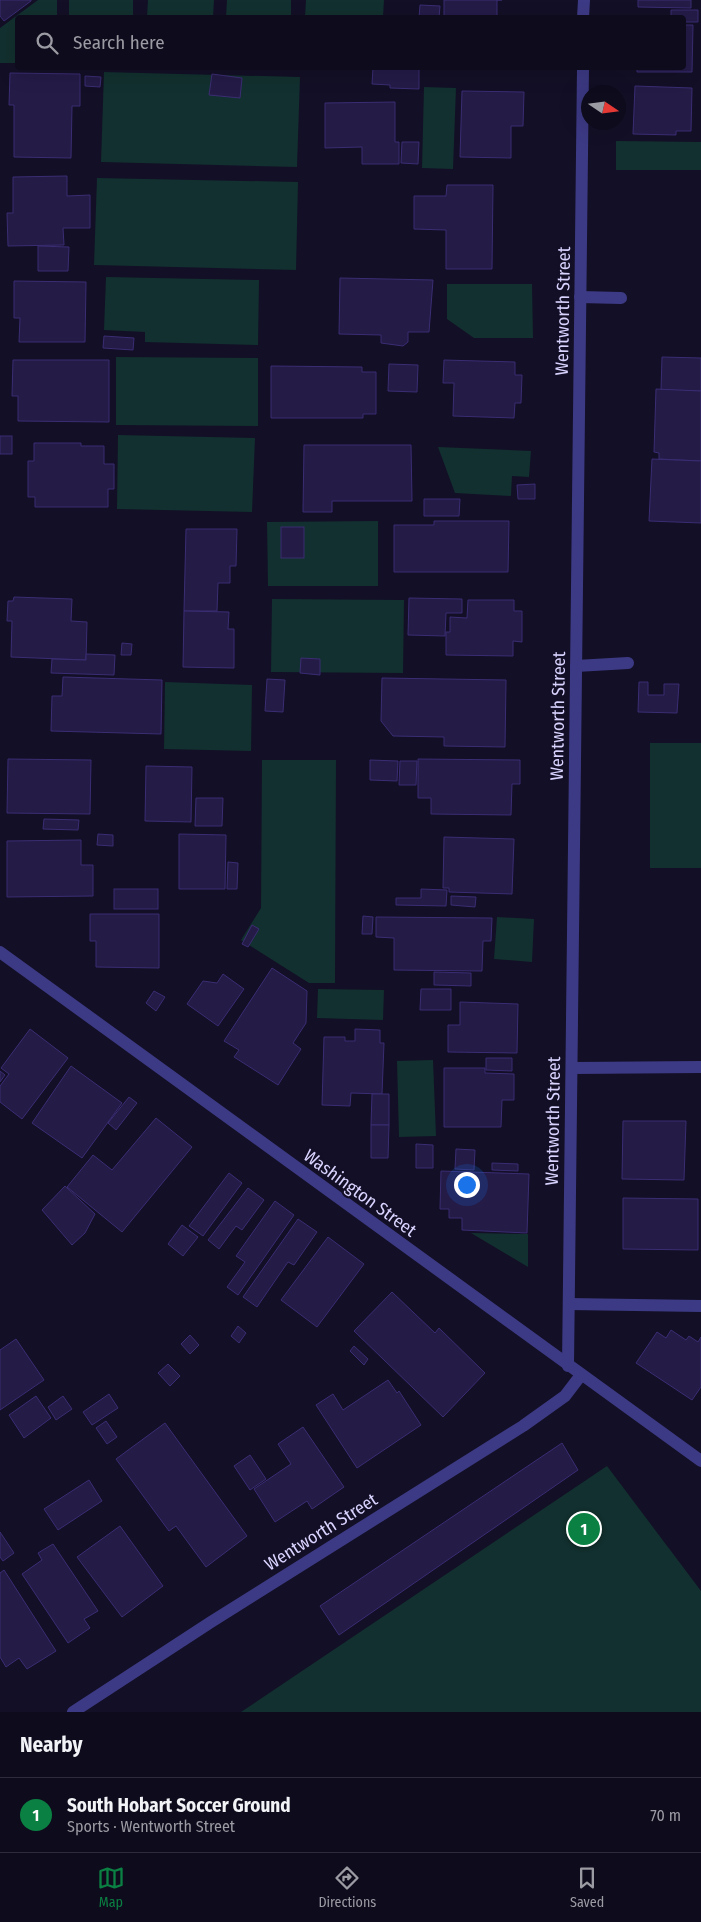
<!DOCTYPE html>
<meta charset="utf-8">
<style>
:root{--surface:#0e0b1c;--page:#1c1929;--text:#f1f3f6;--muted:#9b9ba3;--line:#2e2b3b;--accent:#0b8043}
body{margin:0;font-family:"Fira Sans Condensed",sans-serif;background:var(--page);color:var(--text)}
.compass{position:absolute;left:581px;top:85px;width:45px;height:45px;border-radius:50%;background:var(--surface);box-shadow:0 5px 20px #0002;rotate:103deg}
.you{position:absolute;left:466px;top:1184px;width:18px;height:18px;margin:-12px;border:4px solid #fff;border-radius:50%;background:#1a73e8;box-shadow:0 0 0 8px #1a73e833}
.badge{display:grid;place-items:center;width:32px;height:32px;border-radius:50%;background:var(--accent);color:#fff;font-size:16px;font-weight:700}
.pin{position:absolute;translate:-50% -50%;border:2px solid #fff;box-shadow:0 1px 5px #0006}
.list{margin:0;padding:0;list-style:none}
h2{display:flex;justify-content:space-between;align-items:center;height:65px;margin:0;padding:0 20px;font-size:21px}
h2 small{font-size:16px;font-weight:400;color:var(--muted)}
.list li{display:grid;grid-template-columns:32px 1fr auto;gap:15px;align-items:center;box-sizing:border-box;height:75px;padding:0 20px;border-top:1px solid var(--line)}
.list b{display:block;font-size:19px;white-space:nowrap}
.list p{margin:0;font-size:16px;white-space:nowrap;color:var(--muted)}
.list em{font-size:16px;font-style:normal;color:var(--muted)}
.icon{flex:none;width:28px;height:28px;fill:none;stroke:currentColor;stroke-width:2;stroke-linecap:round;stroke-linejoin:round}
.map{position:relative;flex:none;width:701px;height:1712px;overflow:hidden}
.search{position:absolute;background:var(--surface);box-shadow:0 5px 20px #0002;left:15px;right:15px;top:15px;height:55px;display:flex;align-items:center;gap:12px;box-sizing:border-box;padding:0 18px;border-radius:5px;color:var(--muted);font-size:19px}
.sheet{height:140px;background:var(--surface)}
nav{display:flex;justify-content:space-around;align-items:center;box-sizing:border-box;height:70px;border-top:1px solid var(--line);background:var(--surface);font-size:14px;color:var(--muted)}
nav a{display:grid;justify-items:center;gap:2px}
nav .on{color:var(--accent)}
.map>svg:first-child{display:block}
</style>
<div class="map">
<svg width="701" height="1712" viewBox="0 0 701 1712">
<rect width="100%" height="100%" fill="#130f26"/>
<g fill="#12302f">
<polygon points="38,0 57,0 57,17 18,18 17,63 0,63 0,28"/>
<rect x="69" y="0" width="64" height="17"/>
<polygon points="148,0 214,0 213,17 147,17"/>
<polygon points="227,0 291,0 291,17 226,17"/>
<polygon points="306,0 384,0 383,17 305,17"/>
<polygon points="104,72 300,77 297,167 101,162"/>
<polygon points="424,87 456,88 453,169 422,168"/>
<polygon points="616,141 701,142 701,170 616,170"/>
<polygon points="97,178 298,182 296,270 94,265"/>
<polygon points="106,277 259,280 258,345 145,342 145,332 104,330"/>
<polygon points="447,284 532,284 533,338 474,338 447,319"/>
<polygon points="116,357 258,358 258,426 116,425"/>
<polygon points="118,435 255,438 252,512 117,509"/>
<polygon points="438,447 531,451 529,477 512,476 511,496 455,493"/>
<polygon points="378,521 378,586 268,586 267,522"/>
<polygon points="272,599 404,600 403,673 271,672"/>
<polygon points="165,682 252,685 251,751 164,749"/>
<rect x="650" y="743" width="51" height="125"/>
<polygon points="262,760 336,760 335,983 309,983 241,940 261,908"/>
<polygon points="497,917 534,919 532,962 494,959"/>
<polygon points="318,989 384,990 383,1020 317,1018"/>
<polygon points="433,1060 436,1136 399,1137 397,1061"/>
<polygon points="471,1233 528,1234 528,1267"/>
<polygon points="607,1466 701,1591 701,1712 241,1712"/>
</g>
<g fill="#241b47" stroke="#3b2d73">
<polygon points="0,0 31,0 31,1 4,21 0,16"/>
<polygon points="444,0 502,0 497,0 497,18 444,18"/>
<polygon points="638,0 691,0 691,8 638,7"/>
<polygon points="420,5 440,6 439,18 419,18"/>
<polygon points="671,10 698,10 698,22 684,22 684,18 671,18"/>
<polygon points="684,25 693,25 692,72 637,72 637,68 684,68"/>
<polygon points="373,68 419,68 419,89 390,88 390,85 372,84"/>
<polygon points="10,73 80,74 80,106 72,106 71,158 14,157 14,105 9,105"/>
<polygon points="212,74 242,78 240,98 209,95"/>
<polygon points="85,76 101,77 100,87 85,86"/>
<polygon points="635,86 692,88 691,131 676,131 676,135 633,134"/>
<polygon points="462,91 524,92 523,126 511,126 511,158 460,157"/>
<polygon points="395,102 395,142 399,142 399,164 362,164 362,147 325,148 325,103"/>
<polygon points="402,142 419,142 418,164 401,163"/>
<polygon points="67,176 67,196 90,195 90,228 63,228 64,245 8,246 7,213 13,213 13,177"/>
<polygon points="447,185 493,185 492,269 446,269 446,230 414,229 414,196 446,196"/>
<polygon points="38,246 69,247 68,271 38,271"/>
<polygon points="340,278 433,280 429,332 408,332 408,342 403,346 381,343 381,335 339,334"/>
<polygon points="14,281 86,282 85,342 19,342 20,318 14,318"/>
<polygon points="104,336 134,338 133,350 103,348"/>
<polygon points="662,357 701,358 701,391 661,390"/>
<polygon points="13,360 109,360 109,422 18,421 18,396 12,396"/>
<polygon points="444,360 515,362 515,375 522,375 521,403 515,403 514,418 453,416 454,383 443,383"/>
<polygon points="389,364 418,365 417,392 388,391"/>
<polygon points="271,366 362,367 362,372 376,372 376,414 363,414 363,418 271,418"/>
<polygon points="656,389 701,391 701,461 659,459 659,453 654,452"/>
<rect x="0" y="436" width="12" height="18"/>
<polygon points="34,443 81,443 81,446 104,446 104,464 114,464 114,489 108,489 108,507 35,507 35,497 28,497 28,461 34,461"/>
<polygon points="304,445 411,445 412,501 332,501 332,512 303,512"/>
<polygon points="652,459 701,461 701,523 649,521"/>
<polygon points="535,484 535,499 518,499 517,485"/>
<polygon points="424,499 460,499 459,516 424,516"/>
<polygon points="434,521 509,521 508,572 394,572 394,525 434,525"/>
<rect x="281" y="527" width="23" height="31"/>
<polygon points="186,529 237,529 236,566 230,566 230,583 218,583 217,611 184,611"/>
<polygon points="14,597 72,599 71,621 87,622 86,660 11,657 12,621 7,621 8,601 13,601"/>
<polygon points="409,598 462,599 462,613 446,613 445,636 408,635"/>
<polygon points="468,600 514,600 514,611 522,611 522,642 513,641 513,656 446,655 446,632 450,632 450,617 467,618"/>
<polygon points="184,611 229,612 228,629 234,629 234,668 183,667"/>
<polygon points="122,643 132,644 131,655 121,655"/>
<polygon points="86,654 115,655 114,675 51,673 52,659 86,660"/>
<polygon points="301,658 320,659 320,675 300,673"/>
<polygon points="63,677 162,680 161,734 51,731 52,696 62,696"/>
<polygon points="382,678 506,680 505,747 444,746 444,737 393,736 381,721"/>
<polygon points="267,679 285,680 283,712 265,711"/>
<polygon points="639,682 648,682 648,695 664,695 664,684 679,684 677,713 638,712"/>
<polygon points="8,759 91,760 90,814 7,813"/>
<polygon points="418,759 520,760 520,784 512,784 511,815 431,814 431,798 418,798"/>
<polygon points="370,760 398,761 397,781 370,780"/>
<polygon points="400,761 417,761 416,785 399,785"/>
<polygon points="146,766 192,767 191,822 145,821"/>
<polygon points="196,798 223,798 222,826 195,826"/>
<polygon points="44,819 79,820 78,830 43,829"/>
<polygon points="98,834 113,835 113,846 97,845"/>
<polygon points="179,834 226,835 225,889 179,889"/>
<polygon points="444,837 514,839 512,894 449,892 449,888 443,888"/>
<polygon points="81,840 81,865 93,865 93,896 7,897 7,841"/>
<polygon points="228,862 238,863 237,889 227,889"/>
<rect x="114" y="889" width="44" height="20"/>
<polygon points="421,889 447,890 446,906 396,905 396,898 421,898"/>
<polygon points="451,896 476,897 475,907 451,905"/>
<polygon points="90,914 159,914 159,968 96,967 96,941 90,941"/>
<polygon points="363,916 373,917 372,934 362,934"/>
<polygon points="376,917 492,918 491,941 483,941 482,971 394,970 394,938 376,937"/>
<polygon points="252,925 259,929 248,947 242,944"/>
<polygon points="272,968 307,991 306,1023 293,1043 301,1049 278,1085 234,1057 239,1050 224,1041"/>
<polygon points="434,972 471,973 471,986 434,985"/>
<polygon points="223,974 244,989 218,1026 187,1004 203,981 217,983"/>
<polygon points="421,989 451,989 451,1010 420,1010"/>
<polygon points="154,991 165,997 156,1011 146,1003"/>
<polygon points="460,1002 518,1004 517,1053 448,1052 448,1025 460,1025"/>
<polygon points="30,1029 68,1058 22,1119 0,1102 0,1086 9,1074 1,1068"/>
<polygon points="355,1029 380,1030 380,1043 384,1043 382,1094 351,1093 350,1106 322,1105 324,1037 345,1037 345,1041 355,1041"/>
<polygon points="486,1058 512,1058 512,1071 486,1070"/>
<polygon points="71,1066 122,1103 82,1158 32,1123"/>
<polygon points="444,1068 485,1068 485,1073 514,1074 514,1100 502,1100 501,1127 444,1127"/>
<polygon points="0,1071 5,1075 0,1082"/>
<polygon points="372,1094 389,1094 389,1125 371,1125"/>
<polygon points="129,1097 137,1103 116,1130 108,1123"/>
<polygon points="156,1118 192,1147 122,1232 67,1187 93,1155 112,1170"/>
<polygon points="623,1121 686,1121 684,1180 622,1179"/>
<polygon points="371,1125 389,1125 388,1158 371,1158"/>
<polygon points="416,1144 433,1145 433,1168 416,1168"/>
<polygon points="456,1149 475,1150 474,1170 455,1169"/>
<polygon points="492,1163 518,1164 518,1171 492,1170"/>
<polygon points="441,1171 529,1174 527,1233 462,1230 462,1218 449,1218 449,1209 440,1209"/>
<polygon points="229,1173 242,1183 203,1236 189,1226"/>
<polygon points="65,1186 95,1214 85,1233 72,1245 42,1210"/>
<polygon points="248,1188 264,1200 242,1230 236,1226 219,1249 208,1240"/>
<polygon points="623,1198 698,1199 698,1250 623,1249"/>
<polygon points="275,1201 294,1215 238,1295 227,1287 245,1262 236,1256"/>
<polygon points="298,1219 317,1232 294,1265 288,1262 257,1307 243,1297"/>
<polygon points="182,1225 198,1237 183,1256 168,1244"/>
<polygon points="328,1237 364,1264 317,1327 281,1300"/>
<polygon points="392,1292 435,1333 439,1328 485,1373 443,1417 354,1331"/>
<polygon points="238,1326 246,1333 239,1343 231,1336"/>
<polygon points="671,1330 686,1340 689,1336 698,1342 701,1337 701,1387 692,1400 636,1363 657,1332 666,1338"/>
<polygon points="190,1335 199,1345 190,1354 181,1344"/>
<polygon points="16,1339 44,1380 0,1410 0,1350"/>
<polygon points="354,1346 368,1359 364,1365 350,1351"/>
<polygon points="168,1364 180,1376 170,1386 158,1373"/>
<polygon points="388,1380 397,1393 399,1391 421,1425 357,1468 316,1405 333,1394 343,1410"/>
<polygon points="109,1394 118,1408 92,1425 83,1412"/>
<polygon points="36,1396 51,1418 24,1438 9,1415"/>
<polygon points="63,1396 72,1409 56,1420 48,1407"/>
<polygon points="106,1421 117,1437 107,1444 96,1428"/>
<polygon points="165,1423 247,1536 206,1567 176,1526 169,1531 116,1459"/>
<polygon points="303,1427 344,1487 312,1509 307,1501 275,1522 254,1489 291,1464 278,1444"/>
<polygon points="562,1443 578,1470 339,1635 320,1606"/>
<polygon points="250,1455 266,1479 250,1490 234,1466"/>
<polygon points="89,1480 102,1501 58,1530 44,1509"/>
<polygon points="120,1526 163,1586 122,1617 77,1557"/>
<polygon points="0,1532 14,1553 3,1561 0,1557"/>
<polygon points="53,1544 98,1611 84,1619 90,1628 68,1643 22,1574 42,1560 38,1553"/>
<polygon points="4,1570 56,1651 27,1669 19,1658 6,1667 0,1657 0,1573"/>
</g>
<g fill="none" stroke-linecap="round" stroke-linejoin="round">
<g stroke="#3d3a85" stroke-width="12">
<polyline points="580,297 621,298"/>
<polyline points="576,666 628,663"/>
<polyline points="572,1068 701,1067"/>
<polyline points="569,1304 701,1306"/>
</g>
<g stroke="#3d3a85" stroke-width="12">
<polyline points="583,18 584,0"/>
<polyline points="0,952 701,1461"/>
<polyline points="568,1366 583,68"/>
<polyline points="73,1712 211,1622 523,1426 565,1396 581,1375"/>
</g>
</g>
<g text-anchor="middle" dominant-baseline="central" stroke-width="4.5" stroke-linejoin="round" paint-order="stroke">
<g font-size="18" fill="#d9d4ff" stroke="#130f26">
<text transform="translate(563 311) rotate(-89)">Wentworth Street</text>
<text transform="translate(558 716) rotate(-89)">Wentworth Street</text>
<text transform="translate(553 1121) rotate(-89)">Wentworth Street</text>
<text transform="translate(360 1193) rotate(36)">Washington Street</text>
<text transform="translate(321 1532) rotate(-32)">Wentworth Street</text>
</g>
</g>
</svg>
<svg class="compass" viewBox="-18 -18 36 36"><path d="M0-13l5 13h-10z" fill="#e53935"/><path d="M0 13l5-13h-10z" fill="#9b9ba3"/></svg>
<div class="you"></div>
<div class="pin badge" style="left:584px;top:1529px">1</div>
<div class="search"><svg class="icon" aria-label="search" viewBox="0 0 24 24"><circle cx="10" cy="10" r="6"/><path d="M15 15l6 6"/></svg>Search here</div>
</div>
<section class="sheet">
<h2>Nearby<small></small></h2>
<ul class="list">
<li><span class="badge">1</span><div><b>South Hobart Soccer Ground</b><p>Sports · Wentworth Street</p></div><em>70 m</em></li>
</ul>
</section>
<nav>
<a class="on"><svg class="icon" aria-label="map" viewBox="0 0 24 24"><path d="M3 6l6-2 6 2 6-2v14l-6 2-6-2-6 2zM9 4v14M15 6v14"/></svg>Map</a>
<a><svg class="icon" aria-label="directions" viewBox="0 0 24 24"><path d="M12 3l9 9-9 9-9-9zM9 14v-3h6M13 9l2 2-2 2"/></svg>Directions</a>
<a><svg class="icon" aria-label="saved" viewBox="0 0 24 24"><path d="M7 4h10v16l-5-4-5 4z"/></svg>Saved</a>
</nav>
